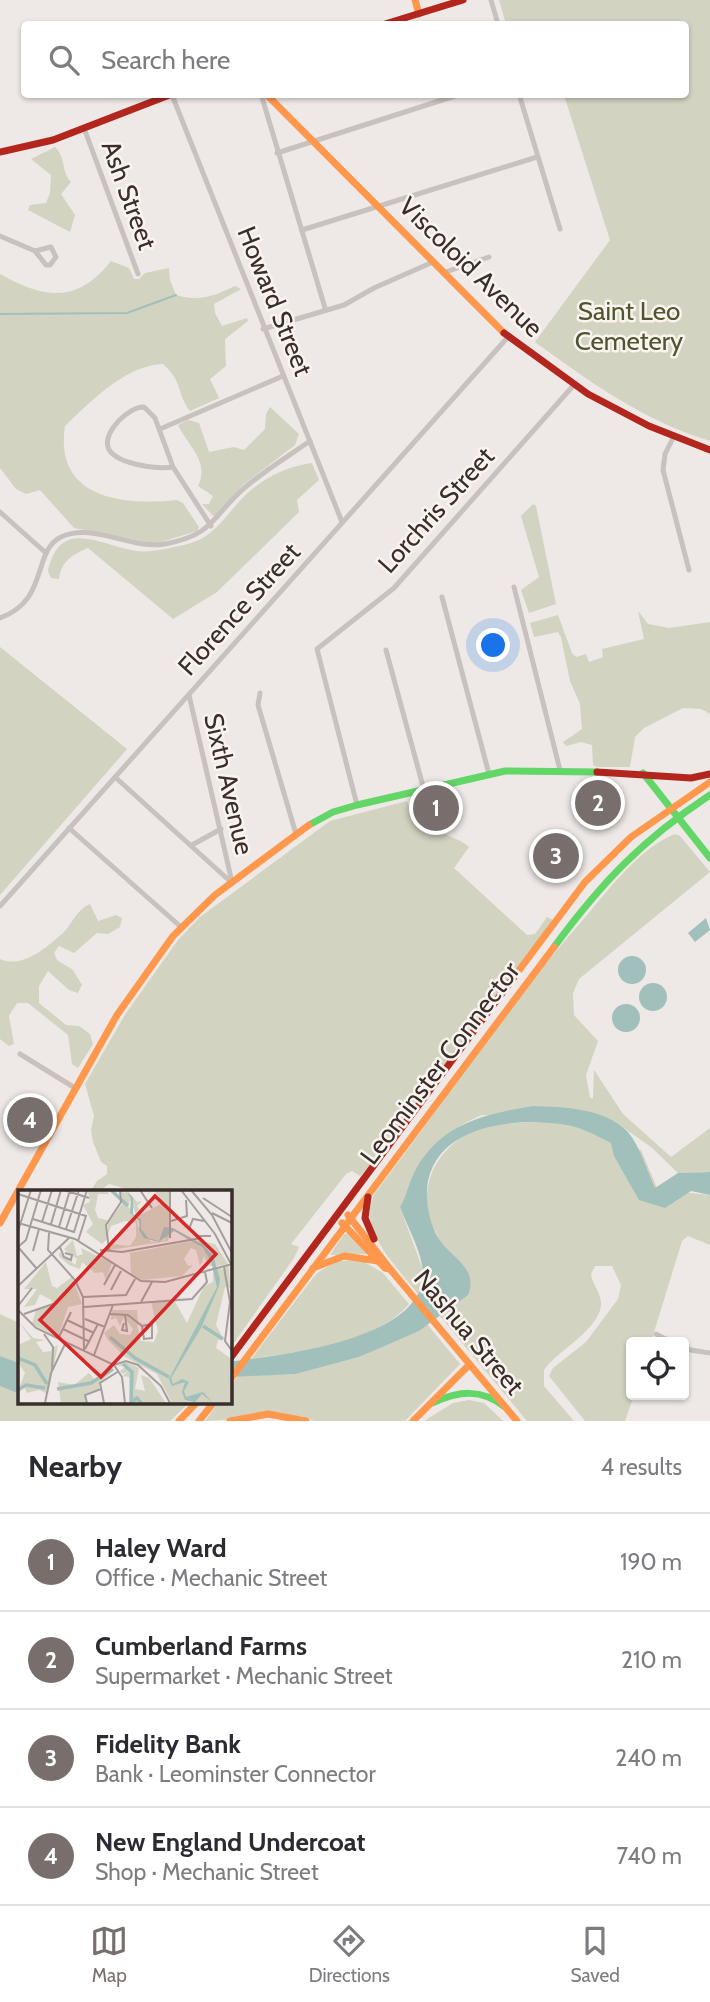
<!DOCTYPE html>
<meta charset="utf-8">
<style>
:root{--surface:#fff;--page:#f7f7f7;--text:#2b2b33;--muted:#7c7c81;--line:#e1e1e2;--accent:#786f6d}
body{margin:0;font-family:Cabin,sans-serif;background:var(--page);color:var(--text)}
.controls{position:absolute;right:21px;bottom:21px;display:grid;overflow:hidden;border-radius:7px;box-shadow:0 2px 5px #0004}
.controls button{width:63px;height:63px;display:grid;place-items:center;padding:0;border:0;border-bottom:2px solid var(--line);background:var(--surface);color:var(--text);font:35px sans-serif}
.you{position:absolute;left:494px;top:646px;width:24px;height:24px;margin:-18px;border:5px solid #fff;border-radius:50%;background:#1a73e8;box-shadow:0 0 0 10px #1a73e833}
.badge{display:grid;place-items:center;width:46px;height:46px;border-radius:50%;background:var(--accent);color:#fff;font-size:23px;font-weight:700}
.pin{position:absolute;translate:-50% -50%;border:4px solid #fff;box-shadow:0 2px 7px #0006}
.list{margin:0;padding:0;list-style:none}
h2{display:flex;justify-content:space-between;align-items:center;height:91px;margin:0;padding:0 28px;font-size:30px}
h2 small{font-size:23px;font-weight:400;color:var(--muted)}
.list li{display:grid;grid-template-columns:46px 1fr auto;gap:21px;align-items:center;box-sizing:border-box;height:98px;padding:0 28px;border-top:2px solid var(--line)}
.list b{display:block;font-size:26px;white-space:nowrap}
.list p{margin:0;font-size:23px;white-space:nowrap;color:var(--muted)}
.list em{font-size:23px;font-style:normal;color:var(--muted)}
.icon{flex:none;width:38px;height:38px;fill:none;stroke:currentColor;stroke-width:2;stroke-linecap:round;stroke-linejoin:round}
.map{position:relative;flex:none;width:710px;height:1421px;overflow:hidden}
.search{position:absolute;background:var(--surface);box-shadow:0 2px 5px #0004;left:21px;right:21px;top:21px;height:77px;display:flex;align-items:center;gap:18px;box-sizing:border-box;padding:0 24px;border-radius:7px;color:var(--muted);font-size:26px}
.sheet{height:483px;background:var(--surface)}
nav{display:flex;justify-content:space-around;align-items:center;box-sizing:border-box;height:98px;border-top:2px solid var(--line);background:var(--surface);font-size:19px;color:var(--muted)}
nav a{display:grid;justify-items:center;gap:4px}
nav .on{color:var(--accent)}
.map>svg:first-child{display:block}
</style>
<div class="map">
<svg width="710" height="1421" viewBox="0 0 710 1421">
<rect width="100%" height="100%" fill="#eee9e6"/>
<g fill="#d2d3c1">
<path d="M499 0H710V441C644 421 590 382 535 342L610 240 564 95 686 94V24H506Z"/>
<path d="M55 147C66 157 61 172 71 182L61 194 75 215 70 232 28 210 30 205 46 203 50 193 51 175 31 159Z"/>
<path d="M111 261 129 268 134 279H139L145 273 169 268 170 280 176 295C199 302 214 296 235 286L241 289 214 304 215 313 222 326 247 318 248 321 225 339 226 366 210 379 219 398 190 411C176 393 184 383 163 364 126 365 91 401 65 426 54 498 122 506 177 500L183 503 199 527 197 531 161 542H146L74 528 40 490 26 494 16 489 0 468V274C45 299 77 304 111 261Z"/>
<path d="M270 407 299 434 295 445 243 485 216 516H213L202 504H209L213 496 198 486C210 461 188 446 178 425L188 420 199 423 209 452 234 447 244 450 265 429 266 414Z"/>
<path d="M312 463 319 480 297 500 299 512 217 592 173 619 88 548C72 555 62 560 59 579L51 578 48 571C60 516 101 546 136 551 151 553 169 548 184 545 211 539 220 523 238 503 257 481 283 467 312 463Z"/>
<polygon points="533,504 536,506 556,604 529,613 521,590 539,577 521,516"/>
<polygon points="638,611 648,624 669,628 710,622 710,714 701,709 683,708 644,728 635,737 630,767 597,767 593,765 592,745 581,742 566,746 563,742 582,729 580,704 570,681 561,637 558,632 534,637 530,623 558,615 572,653 576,657 586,654 589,662 603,657 602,649 644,639"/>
<polygon points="0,647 127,749 0,895"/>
<path d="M407 801 417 827 436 824C447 840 457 836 469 847L454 868 527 935 535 934 547 917 553 920 372 1163 360 1176 352 1171 346 1174 291 1244 299 1247 294 1258 229 1350V1192H137L109 1184 98 1192H90L97 1181 107 1174V1166L101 1162 93 1142 91 1130 94 1116 85 1084 126 1013 178 940 200 917 330 821Z"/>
<path d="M675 834 680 836 710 872 579 979 573 993 574 1015 598 1041 586 1075 590 1098H593L594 1070 623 1114 671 1157 710 1128V1172L678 1173 651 1147 614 1121 482 1115C454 1126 426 1149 413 1177 409 1187 406 1197 400 1207L423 1270 418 1294C397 1266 356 1230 375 1193 442 1106 502 1011 575 929 602 899 636 849 675 834Z"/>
<path d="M90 904 98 921 116 915 122 918 120 927 108 934 97 933 74 953 59 946 54 953 57 960 73 970 82 985 78 993 69 990 48 971 39 986V1003L66 1025 79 1026 90 1034 93 1044 78 1068 72 1064 68 1035 28 1003H17L9 1016 14 1044 9 1046 0 1039V959C22 969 46 948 63 933 72 924 77 909 90 904Z"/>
<path d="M562 1120 641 1150 658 1190 710 1195V1245L688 1236 682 1241 651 1342H631V1395H634L625 1421H585L549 1376 553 1368 586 1342 618 1299 621 1285 612 1266H595L591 1274C592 1284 602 1294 601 1305 599 1330 557 1351 544 1370V1386L574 1421H527L439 1315 453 1305C449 1285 448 1260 440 1241 437 1233 431 1225 429 1217 419 1177 444 1140 482 1128 509 1120 535 1125 562 1120Z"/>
<polygon points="344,1234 347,1234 367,1254 330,1255"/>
<path d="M361 1260 383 1273 409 1304C374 1345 301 1351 251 1359L316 1274 336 1261Z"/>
<polygon points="0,1314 19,1323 19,1363 0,1356"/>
<polygon points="427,1324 460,1364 405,1421 314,1421 302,1416 205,1421 219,1402 229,1402 229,1388 238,1376 296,1374 359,1357"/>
<polygon points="0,1386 19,1394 19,1402 89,1406 190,1402 170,1421 0,1421"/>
<polygon points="469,1400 484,1403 503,1421 424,1421 453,1403"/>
</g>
<g fill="#a2c0bb">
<polygon points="706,918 710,930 695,942 688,933"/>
<circle cx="632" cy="970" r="14"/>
<circle cx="653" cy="997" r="14"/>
<circle cx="626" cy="1018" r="14"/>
<path d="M533 1106C564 1107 605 1108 628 1132 640 1146 647 1171 655 1188L678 1173 710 1172V1195L691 1191 665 1208 639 1200 614 1156 611 1143C597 1136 583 1128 567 1125 518 1117 434 1123 427 1188 426 1205 430 1225 439 1239 452 1259 479 1268 468 1295L419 1331 359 1357 296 1374 229 1377V1362C279 1355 422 1341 423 1274 423 1254 407 1226 400 1207 407 1195 410 1179 417 1167 444 1122 486 1114 533 1106Z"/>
<polygon points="0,1356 19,1363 19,1394 0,1386"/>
<polygon points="55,1402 147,1402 89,1406"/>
</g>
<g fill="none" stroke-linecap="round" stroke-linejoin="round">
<polyline stroke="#a2c0bb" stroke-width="2" points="0,314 127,313 176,295"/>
<g stroke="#c8c1be" stroke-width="5">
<polyline points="491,0 498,24"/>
<polyline points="261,94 325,308"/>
<polyline points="519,94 560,229"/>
<polyline points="172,95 342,522"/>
<polyline points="84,128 138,274"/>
<polyline points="277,153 461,94"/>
<polyline points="302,230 537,157"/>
<polyline points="0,236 35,251 46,265 50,265 56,257 51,247 35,251"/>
<polyline points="443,273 489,257"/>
<polyline points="263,329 344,305 374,288 433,262"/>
<polyline points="160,429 283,376"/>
<polyline points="674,436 665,454 663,470 689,570"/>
<path d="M173 467 155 418 144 407C130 406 103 431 108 447 113 464 159 470 173 467L211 526"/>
<polyline points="0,512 46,553"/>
<polyline points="514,587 560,770"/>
<polyline points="442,597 489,774"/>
<path d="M0 618C49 601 32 551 61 537 93 522 131 550 165 544 212 535 210 520 241 491 262 472 287 457 310 441"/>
<polyline points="386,650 424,790"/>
<polyline points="260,693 258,705 296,834"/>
<polyline points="189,695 232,882"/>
<polyline points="115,777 232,883"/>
<polyline points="357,805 317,649 394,588 573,386"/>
<polyline points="69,828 181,927"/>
<polyline points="192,845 221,829"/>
<polyline points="0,906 508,337"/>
<polyline points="20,1054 75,1088"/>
<polyline points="656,1334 671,1342"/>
<polyline points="684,1349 710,1353"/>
</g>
<g stroke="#63d668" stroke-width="7">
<polyline points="643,773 710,858"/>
<polyline points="309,825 333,812 357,805 505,771 597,772"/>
<path d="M554 947C602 882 642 840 710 795"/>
<path d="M432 1403C459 1391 481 1388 505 1407"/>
</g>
<g stroke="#ff974d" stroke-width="7">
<polyline points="415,0 419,14"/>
<polyline points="266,94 504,333"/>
<polyline points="514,977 585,882 631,837 710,782"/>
<polyline points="348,1215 390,1269"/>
<polyline points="0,1223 117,1015 173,936 215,895 309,825"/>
<polyline points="342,1223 385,1268 390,1269 517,1421"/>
<polyline points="313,1268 344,1256 378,1261"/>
<polyline points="229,1381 554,947"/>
<polyline points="179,1421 197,1402"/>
<polyline points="199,1421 214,1402"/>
<polyline points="230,1421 268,1414 306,1421"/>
<polyline points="413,1421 469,1365"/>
</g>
<g stroke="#b3261e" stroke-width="7">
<polyline points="385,24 463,0"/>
<polyline points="0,152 53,140 172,94"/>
<polyline points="504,333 588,394 649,426 710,450"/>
<polyline points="597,772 691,778 710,774"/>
<polyline points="368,1197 365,1218 374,1239"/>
<polyline points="229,1360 514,977"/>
</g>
</g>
<g text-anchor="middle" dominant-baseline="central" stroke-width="5" stroke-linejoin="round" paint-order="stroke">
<g font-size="26" fill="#392e2c" stroke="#faf3ee">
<text transform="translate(129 195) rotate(70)">Ash Street</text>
<text transform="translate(471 267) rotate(44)">Viscoloid Avenue</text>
<text transform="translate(275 301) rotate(68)">Howard Street</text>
<text transform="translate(436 510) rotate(-48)">Lorchris Street</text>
<text transform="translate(239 609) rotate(-48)">Florence Street</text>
<text transform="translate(229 784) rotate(77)">Sixth Avenue</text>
<text transform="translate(440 1063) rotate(-53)">Leominster Connector</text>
<text transform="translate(469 1332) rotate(50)">Nashua Street</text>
</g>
<g font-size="26" fill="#4e5631" stroke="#faf3ee">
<text x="629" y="311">Saint Leo<tspan x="629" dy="30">Cemetery</tspan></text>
</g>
</g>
<g transform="translate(18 1190)">
<rect width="214" height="214" fill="#eee9e6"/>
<path d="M88 0 91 4H80L77 20 80 28 89 30V49L84 54 68 42 75 34 65 15 72 12 70 1ZM103 0 113 8 110 16 119 31 121 40 134 52 146 50 152 41 150 51 92 60V54L112 56 118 47V33L107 31 93 36 90 44V33L104 14ZM109 0 119 12 124 11 119 16 124 24 145 13 136 0 128 5 134 0H151L152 38 142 50 135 51 125 45ZM55 50 59 66 65 64 63 58 94 73 88 90 85 82 77 83 64 72 62 79 51 75 41 66V62L57 75 59 69 46 59ZM178 50 197 54 210 74 198 76 192 61ZM174 51 188 61 196 76H191L186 66 182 76 178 60 173 58 166 69 170 76 175 75 164 86 124 90 113 85 112 63ZM28 72 34 96 39 98 54 87 64 114 50 117 40 147 14 134 18 120 35 114 33 110 22 104 17 115 6 117 19 99H6ZM211 75 213 116 212 98 207 97 198 135 206 150H200L198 158 212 168 213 212 154 213 139 184 107 167 90 150 86 143 96 135 102 144 112 145 115 139 106 127 102 136 98 128 93 130 94 120H119L120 133H125L119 135 123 151 136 152 140 141 133 112 156 110 169 133 186 96 195 92V81L201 77 207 81 206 76ZM0 131 15 148 27 150 18 152 25 162 34 161 32 169 36 157 40 155 30 204 21 200 9 203 6 197 0 201 7 183 0 172V155L13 149ZM108 172 121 178 117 199 127 201 123 185 131 188 148 213H112L111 187 105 186 110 181 105 184 102 181 109 176H99ZM97 179 81 193V199L67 204 68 213H43L40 192 56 195 71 183 77 190Z" fill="#d2d3c1"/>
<path d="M105 0 115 7V24L123 29V39L130 48 141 51 146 37 155 38 184 54 195 65 202 89 201 96 183 138 153 188 155 194 164 189 171 192 166 201 168 207 185 202 195 213 184 204 177 212 167 210 164 202 167 192 154 196 151 189 199 97 193 71 185 58 156 41 141 52 126 48 121 40 122 31 112 23 113 8Z" fill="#a2c0bb"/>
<path fill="none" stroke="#a2c0bb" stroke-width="3.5" d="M93 0 110 16M185 136 205 149M92 147 117 168 151 187M0 168 17 175 29 194M105 174 114 182 113 212 119 208 123 213M39 199 73 193 95 179M0 200 8 195 27 198"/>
<path fill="none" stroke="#a69e9c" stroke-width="2" d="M46 0 71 8M122 0 134 18M152 0V48M163 0 197 44 214 76M173 0 194 25 214 63M0 4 68 26 60 51M185 8 214 27M194 23 214 33M15 29 56 42 69 0M153 31 169 26 168 10M186 31 175 29 171 39 179 46H193M24 32 34 0M0 33 57 49 123 91 147 92 214 74M33 34 43 0M41 37 52 0M48 39 61 0M0 41 13 0M31 43 30 60 57 90 65 107 66 161M0 57 8 50 23 0M0 57 19 79M42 57 46 67 53 70 54 65 47 63M82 60 104 62 183 48M91 60 88 35 103 12 102 0M15 61 21 39M206 77 212 112 207 151 214 161M86 95 97 75M0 96 51 48M93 100 103 81M65 107 108 105 117 89M123 112 134 92M0 116 14 98M66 117 174 109 189 92 187 82M0 120 18 138 96 175 104 187 107 213M6 124 35 114M92 124 110 125 124 136 126 149 134 148V134L124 136M67 129 87 137M49 130 76 143M106 133 104 140 109 141 107 125M45 139 72 152M26 144 35 157 34 181M40 149 53 122M67 159 80 134M76 165 95 115M96 175 108 171 120 175 143 196 152 213M27 213 33 183 48 152M69 213 67 205 83 199M86 213 82 193 101 181"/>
<path fill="#d62828" fill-opacity="0.15" stroke="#d62828" stroke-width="3.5" d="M137 6 198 64 83 187 22 130Z"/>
<rect width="214" height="214" fill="none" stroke="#392e2c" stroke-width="3.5"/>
</g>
</svg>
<div class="controls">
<button><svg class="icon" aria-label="locate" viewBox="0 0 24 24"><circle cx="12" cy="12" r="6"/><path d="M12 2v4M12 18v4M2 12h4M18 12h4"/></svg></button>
</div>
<div class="you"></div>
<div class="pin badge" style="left:436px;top:808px">1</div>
<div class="pin badge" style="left:598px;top:803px">2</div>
<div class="pin badge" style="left:556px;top:856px">3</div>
<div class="pin badge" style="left:30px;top:1120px">4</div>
<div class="search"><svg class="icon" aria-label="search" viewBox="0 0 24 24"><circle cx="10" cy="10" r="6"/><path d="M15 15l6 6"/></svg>Search here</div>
</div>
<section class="sheet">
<h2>Nearby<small>4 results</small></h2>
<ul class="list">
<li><span class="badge">1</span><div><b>Haley Ward</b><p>Office · Mechanic Street</p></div><em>190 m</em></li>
<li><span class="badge">2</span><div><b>Cumberland Farms</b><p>Supermarket · Mechanic Street</p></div><em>210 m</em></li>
<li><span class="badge">3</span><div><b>Fidelity Bank</b><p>Bank · Leominster Connector</p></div><em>240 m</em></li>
<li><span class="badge">4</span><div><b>New England Undercoat</b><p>Shop · Mechanic Street</p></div><em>740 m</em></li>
</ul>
</section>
<nav>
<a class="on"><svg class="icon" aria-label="map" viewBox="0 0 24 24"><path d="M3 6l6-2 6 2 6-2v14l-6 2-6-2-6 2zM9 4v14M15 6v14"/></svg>Map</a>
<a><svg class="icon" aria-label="directions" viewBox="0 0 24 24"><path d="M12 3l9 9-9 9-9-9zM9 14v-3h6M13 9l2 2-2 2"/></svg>Directions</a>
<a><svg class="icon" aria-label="saved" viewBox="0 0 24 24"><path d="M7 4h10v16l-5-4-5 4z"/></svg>Saved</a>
</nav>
